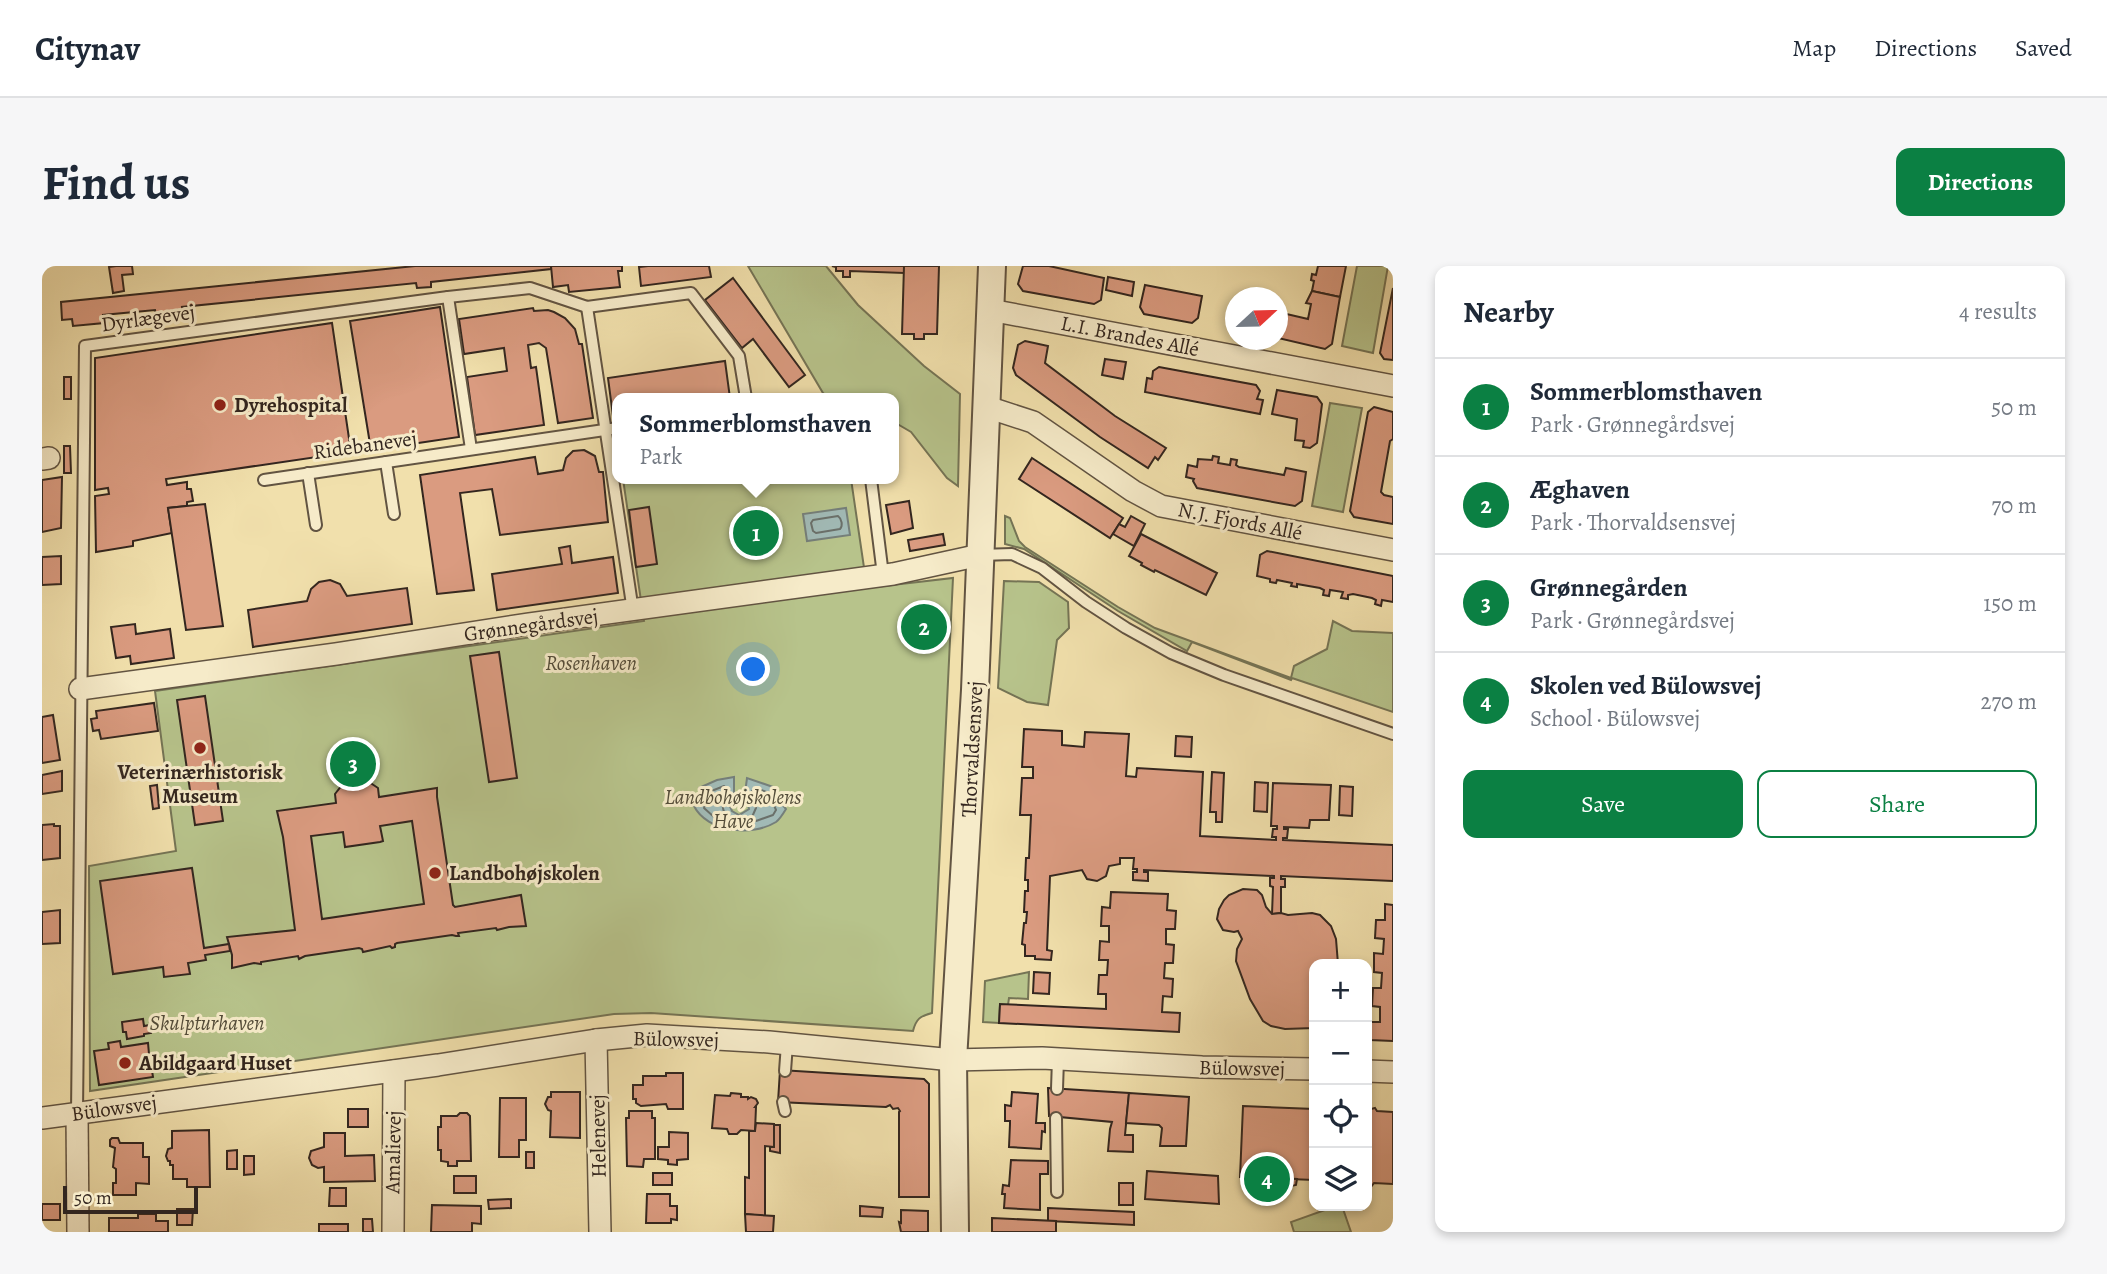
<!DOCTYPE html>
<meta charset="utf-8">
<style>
:root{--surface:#fff;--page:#f6f6f7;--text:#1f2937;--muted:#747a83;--line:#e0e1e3;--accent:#0b8043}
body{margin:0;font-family:Alegreya,serif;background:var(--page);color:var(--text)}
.controls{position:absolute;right:21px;bottom:21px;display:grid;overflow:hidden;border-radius:14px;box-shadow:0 4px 10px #0003}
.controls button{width:63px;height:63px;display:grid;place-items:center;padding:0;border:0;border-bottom:2px solid var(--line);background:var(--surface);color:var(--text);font:35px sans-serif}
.compass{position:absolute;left:1183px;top:21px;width:63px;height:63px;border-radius:50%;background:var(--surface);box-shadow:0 4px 10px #0003;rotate:68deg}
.scale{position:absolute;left:21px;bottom:18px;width:135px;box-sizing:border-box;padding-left:7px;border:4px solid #33261f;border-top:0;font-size:19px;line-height:24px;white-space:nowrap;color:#33261f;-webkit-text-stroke:5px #f6ebc9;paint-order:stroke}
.you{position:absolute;left:712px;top:404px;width:24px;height:24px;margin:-18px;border:5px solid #fff;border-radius:50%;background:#1a73e8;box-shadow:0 0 0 10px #1a73e833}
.badge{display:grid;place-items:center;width:46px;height:46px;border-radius:50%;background:var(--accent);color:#fff;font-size:23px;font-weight:700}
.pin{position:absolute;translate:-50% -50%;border:4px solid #fff;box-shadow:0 2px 7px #0006}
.popup{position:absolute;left:570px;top:127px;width:287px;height:91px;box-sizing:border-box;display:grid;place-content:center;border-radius:14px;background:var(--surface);filter:drop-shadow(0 2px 5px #0005);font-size:23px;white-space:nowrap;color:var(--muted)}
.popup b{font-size:26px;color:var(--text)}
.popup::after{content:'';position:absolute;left:50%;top:100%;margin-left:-14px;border:14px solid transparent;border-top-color:var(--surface)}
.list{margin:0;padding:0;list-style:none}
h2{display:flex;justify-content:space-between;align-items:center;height:91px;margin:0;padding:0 28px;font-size:30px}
h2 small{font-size:23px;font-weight:400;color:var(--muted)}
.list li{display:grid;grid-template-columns:46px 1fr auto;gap:21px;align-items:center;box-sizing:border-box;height:98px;padding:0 28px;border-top:2px solid var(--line)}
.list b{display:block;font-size:26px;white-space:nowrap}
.list p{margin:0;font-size:23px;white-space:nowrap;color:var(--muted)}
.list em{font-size:23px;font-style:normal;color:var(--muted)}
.actions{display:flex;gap:14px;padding:21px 28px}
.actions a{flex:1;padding:16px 0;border:2px solid var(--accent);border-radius:14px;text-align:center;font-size:24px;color:var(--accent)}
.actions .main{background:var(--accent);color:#fff}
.icon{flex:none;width:38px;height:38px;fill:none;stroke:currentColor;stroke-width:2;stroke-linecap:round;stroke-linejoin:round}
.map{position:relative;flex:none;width:1351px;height:966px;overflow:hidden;border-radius:14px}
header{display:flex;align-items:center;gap:42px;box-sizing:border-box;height:98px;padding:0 35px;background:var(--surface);border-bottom:2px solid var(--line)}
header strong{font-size:33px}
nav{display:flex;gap:38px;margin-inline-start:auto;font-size:24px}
.intro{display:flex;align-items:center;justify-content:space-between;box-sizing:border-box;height:168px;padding:0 42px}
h1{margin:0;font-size:49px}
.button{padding:18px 32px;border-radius:14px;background:var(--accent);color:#fff;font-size:24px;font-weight:700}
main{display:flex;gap:42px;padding:0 42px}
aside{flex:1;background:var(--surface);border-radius:14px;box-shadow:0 4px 10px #0003}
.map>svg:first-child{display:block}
</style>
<header>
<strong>Citynav</strong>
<nav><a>Map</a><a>Directions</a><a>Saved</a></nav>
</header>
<div class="intro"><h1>Find us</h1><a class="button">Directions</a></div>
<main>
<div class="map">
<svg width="1351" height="966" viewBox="0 0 1351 966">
<rect width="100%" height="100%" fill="#f1e0ac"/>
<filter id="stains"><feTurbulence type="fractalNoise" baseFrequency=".00286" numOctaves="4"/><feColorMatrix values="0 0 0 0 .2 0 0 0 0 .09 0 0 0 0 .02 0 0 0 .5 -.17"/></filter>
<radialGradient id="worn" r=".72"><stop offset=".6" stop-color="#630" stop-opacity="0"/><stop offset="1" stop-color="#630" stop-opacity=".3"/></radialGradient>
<g fill="#b7c38b" stroke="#757455" stroke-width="2">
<polygon points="706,0 784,0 816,39 882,100 918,128 916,220 905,212 869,166 852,156 852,132 787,132 781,127"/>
<polygon points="1315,0 1346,0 1331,87 1300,80"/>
<polygon points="1288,137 1320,142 1301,246 1270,240"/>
<path d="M581 213H809L825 322 911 312 890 747C878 750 874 753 871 765L609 747 572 748 48 825 47 600 134 585 113 425 602 355Z"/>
<polygon points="963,250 968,252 977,275 983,281 1076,341 1113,362 1249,412 1252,400 1285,383 1291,355 1310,365 1351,367 1351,446 1250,412 1249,414 1150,376 1145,385 1076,345 982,283 963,278"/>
<polygon points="962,315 997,316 1026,336 1027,362 1015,374 1006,439 985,436 956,422"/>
<polygon points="987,706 986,733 967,732 966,739 958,739 957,757 941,756 943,715"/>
<polygon points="1294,940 1300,940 1309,966 1252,966 1249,956"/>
</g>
<g fill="#a1bab6" stroke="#757f7a" stroke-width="2">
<polygon points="804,242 808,269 765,275 761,248"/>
<path d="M692 511V528L687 538 690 545 697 549 707 543 703 527 705 512 734 522 735 532 744 543C741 548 738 553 734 556 710 571 665 566 652 540L658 534 657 522 675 514Z"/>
</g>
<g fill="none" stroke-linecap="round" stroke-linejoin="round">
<g stroke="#6a706a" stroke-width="2">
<path d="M796 250C800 253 801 260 798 263L774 267 771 265 769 257 771 254Z"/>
<path d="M682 520 686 524C681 535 678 539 684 550L680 554 672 551 662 542 667 526Z"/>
<polygon points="714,522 727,527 734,544 731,549 714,555 710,551 714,542 710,525"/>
</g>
</g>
<g fill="#da9b80" stroke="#33261f" stroke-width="2" fill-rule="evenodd">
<polygon points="74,0 90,0 91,8 80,9 82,25 71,27 67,1"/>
<polygon points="373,0 509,0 509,3 389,16 389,21 375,22 374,17 140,41 141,46 114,50 113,44 61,49 62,57 31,60 30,53 20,54 19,36"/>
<polygon points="509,0 580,0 580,5 576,5 578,21 527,26 526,19 511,21"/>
<polygon points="606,0 667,0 669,11 599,20 597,1"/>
<polygon points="790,0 862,0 862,7 808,5 808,11 801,11 801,5 794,5 794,1"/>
<polygon points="862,0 897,0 895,68 882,68 882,73 872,73 872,68 860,68"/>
<polygon points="981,0 1007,0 1062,12 1059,34 1052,38 981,25 976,18"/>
<polygon points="1276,0 1304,0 1298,31 1270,25 1272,15 1269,14 1270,8 1274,9"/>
<polygon points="1066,11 1092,16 1090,30 1064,24"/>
<polygon points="691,12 763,109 747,121 711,73 700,82 663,34"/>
<polygon points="1103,19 1160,30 1156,52 1150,57 1102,48 1098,41"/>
<polygon points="1351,22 1351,94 1342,93 1338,87"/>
<polygon points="1270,25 1298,31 1290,78 1283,83 1236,72 1236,46 1266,53 1269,38 1264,37"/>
<polygon points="398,41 417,171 329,184 308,55"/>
<polygon points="491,42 492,45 506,44 512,46 523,52 533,63 537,78 540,78 551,152 516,157 504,82 497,77 486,79 489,102 494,101 502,159 433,169 425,111 465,105 462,82 422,88 417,53"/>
<polygon points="290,57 309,186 124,213 125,219 145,216 145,223 149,223 151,235 145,236 145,240 126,242 130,267 91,275 91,280 54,286 53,230 67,228 66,222 53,224 53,92"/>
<polygon points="983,75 1006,80 1003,97 1073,150 1124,182 1116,194 1113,191 1106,202 1058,171 974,109 971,102 976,79"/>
<polygon points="1063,93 1084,96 1081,113 1060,109"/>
<polygon points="683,95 688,132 576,132 576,150 571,150 566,112"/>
<polygon points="1117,101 1214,119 1218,125 1215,133 1221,134 1218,148 1103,126 1105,112 1110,113 1111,105"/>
<rect x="22" y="111" width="7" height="22"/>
<polygon points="1235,124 1275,131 1280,138 1275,177 1268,182 1261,181 1262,175 1253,174 1255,153 1230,148"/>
<polygon points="1332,141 1351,146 1351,173 1348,175 1339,226 1342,229 1351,231 1351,258 1312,251 1308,245 1326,146"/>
<polygon points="22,180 28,180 29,207 22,207"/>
<polygon points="542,184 553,190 557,206 561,206 566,256 458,269 450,223 418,227 432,324 395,328 378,209 493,191 496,208 521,204 524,192 531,185"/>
<polygon points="1171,190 1177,191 1176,197 1188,199 1189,193 1195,194 1194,199 1197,201 1242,209 1244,202 1264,206 1260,235 1253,240 1155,222 1151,215 1152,213 1144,211 1146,199 1155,201 1156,193 1170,194"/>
<polygon points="990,192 1081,252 1068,272 977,213"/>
<polygon points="20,211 19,262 0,266 0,214"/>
<polygon points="867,235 871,262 849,268 844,239"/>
<polygon points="163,238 181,360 144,364 126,242"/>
<polygon points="607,241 615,298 594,301 587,244"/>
<polygon points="1089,250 1103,258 1092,280 1071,268 1077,258 1083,261"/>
<polygon points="901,268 903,279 868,285 866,274"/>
<polygon points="1099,268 1175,307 1164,329 1113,304 1112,306 1099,299 1100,297 1087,290"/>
<polygon points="528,280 530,297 571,291 576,327 455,344 450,308 520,298 517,282"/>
<polygon points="1225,285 1351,310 1351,336 1340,334 1339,340 1333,338 1334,334 1330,332 1311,328 1306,329 1306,333 1299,332 1301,326 1288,324 1287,330 1281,329 1282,324 1278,322 1255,318 1255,321 1249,320 1250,317 1235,314 1234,317 1228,316 1228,313 1215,310 1218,289"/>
<polygon points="19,290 19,318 0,319 0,291"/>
<polygon points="288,314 298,318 305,330 365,322 370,358 211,381 206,344 265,335 269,323 277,316"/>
<polygon points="93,358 94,368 128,363 132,392 89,398 88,390 74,392 69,361"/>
<polygon points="457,386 475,512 447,516 428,390"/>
<polygon points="163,430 181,555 153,559 135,434"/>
<polygon points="112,437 116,465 59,473 57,464 51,465 49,453 55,452 54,445"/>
<polygon points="11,449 18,494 0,497 0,451"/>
<polygon points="982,463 1020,465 1020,479 1042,481 1043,466 1087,468 1084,510 1094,511 1095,502 1161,506 1158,570 1234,574 1234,571 1230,571 1231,563 1235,563 1235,560 1229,560 1231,517 1289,519 1287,554 1268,554 1267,562 1242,561 1242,563 1246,563 1245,572 1241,572 1241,574 1351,579 1351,615 1239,610 1239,613 1243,613 1243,621 1239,621 1239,647 1230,648 1231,621 1228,620 1228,612 1232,612 1232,610 1102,604 1102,606 1106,606 1106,615 1091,614 1091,606 1095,606 1095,603 1091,603 1092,592 1078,592 1078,598 1067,600 1064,610 1055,615 1045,613 1040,604 1008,610 1005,684 1010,685 1009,694 993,693 993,690 983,690 983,679 980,678 982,657 984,657 985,646 982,646 983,625 986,625 986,614 983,614 984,592 987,592 989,549 978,549 980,512 991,512 991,501 980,501"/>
<polygon points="1134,470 1150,471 1149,491 1133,490"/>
<polygon points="20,505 20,525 0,528 0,509"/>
<polygon points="1170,506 1182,507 1180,556 1174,556 1174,546 1168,546"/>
<path d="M321 512 336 522 337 531 395 522V531L411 639 413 641 479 629 484 660 467 661 455 664 454 662 416 667 417 670H414L410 669 355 677 353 678V681L350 682 348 680 321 686 320 683 317 682 263 690 257 693 256 690 219 696V698L212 697 190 702V689L185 671 253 664 241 571 235 545 294 537 293 528 304 514ZM370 555 382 638 280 653 269 570 301 566 303 581 338 576 341 575 338 560Z"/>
<polygon points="1213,516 1226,517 1225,546 1212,545"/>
<polygon points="115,519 117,542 111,543 108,520"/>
<polygon points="1298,520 1311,521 1310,550 1297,549"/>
<polygon points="12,558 12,560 18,560 18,592 0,594 0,559"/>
<polygon points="150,602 162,682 187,678 188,685 163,689 164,694 146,697 148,708 122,711 121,701 71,708 58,615"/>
<polygon points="1201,623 1215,624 1220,629 1224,641 1230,648 1239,647 1246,649 1270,647 1278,649 1289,660 1294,673 1296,698 1272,698 1272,762 1243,763 1229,760 1221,755 1208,733 1194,695 1195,683 1200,673 1196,665 1192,666 1181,664 1175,653 1177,643 1182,634 1187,629"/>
<polygon points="1069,626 1126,628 1125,644 1134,645 1133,663 1124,663 1124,678 1132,679 1131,697 1123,697 1122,712 1131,713 1130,731 1121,730 1120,746 1138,747 1137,766 957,757 958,738 1064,743 1064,728 1056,728 1057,709 1065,709 1066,694 1057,694 1058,675 1067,676 1067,660 1059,660 1060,641 1068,642"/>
<polygon points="1343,638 1351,639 1351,775 1328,774 1329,756 1338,756 1338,741 1330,740 1331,722 1339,722 1340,707 1332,706 1332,687 1341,688 1342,673 1333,672 1334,654 1343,654"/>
<polygon points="18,644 18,677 0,678 0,646"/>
<polygon points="992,706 1008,707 1007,728 991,727"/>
<polygon points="101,753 102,760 108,759 109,767 102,768 102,770 85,773 84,766 81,766 80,756"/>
<polygon points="78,775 79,781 106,777 107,788 113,787 115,797 109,798 111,811 57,819 52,785 67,783 66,777"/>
<polygon points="738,804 882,813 887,818 887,931 857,931 857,846 858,845 856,842 851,843 848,839 844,841 736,836"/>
<polygon points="624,807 641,807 641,843 626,843 624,838 599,840 594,837 594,833 591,833 591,819 601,819 601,810 624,810"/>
<polygon points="1006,822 1087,827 1083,869 1091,869 1091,886 1066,885 1068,863 1070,856 1007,850"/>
<polygon points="509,826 538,826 538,872 508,871 509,845 506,844 503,838 506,831 509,831"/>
<polygon points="970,826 996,828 994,857 1003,857 1003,866 1000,865 999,883 967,881 968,858 968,855 963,855 963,839 969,840"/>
<polygon points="689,827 699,828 699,831 706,831 706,833 709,831 714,833 716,837 713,841 714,841 713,865 699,864 695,868 687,868 685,863 670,862 673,829 688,830"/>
<polygon points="1087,827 1147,831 1144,880 1118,880 1120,862 1117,859 1084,857"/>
<polygon points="458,832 484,832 484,874 477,874 477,891 457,891"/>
<polygon points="1201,840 1272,843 1272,914 1198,911"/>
<polygon points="1333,842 1335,845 1351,846 1351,918 1332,917 1329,921 1326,919 1325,914 1325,848 1328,848 1329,843"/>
<rect x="306" y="843" width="20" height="18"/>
<polygon points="587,845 610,845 610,852 613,852 613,893 602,893 601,901 585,900 584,852 587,852"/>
<polygon points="418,847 425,847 428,850 429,895 415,895 415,900 406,900 406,896 399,895 399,884 396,884 396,861 399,861 399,850 415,850"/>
<polygon points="714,857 732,858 732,881 723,880 723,950 703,948 703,911 707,912 707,865 713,865"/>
<polygon points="732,859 738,859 738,887 728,885 728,881 732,881"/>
<polygon points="167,864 168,921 145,921 145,913 131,913 131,899 128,899 128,895 126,895 124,890 126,883 130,882 130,865"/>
<polygon points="627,866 646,867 646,893 635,894 635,899 626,898 626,894 616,893 616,881 627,881"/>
<polygon points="282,867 303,867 303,890 332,889 333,915 282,916 282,901 276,902 270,899 267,892 269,885 282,881"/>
<polygon points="70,872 76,872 78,877 101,877 101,891 107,891 107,918 94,917 94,929 71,929 71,917 74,917 74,903 71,901 73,882 68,880 68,874"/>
<polygon points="195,884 195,903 185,903 185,885"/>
<rect x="484" y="886" width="8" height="16"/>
<polygon points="202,890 212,890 212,908 202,909"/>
<polygon points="969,894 1006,895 1006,908 998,908 998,944 962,942 963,928 960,928 961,919 967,920"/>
<polygon points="1105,905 1176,910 1177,938 1103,933"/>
<rect x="611" y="907" width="19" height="12"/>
<rect x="412" y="910" width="22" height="17"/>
<polygon points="1207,911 1255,913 1254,919 1214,927"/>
<rect x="1077" y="917" width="14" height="22"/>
<polygon points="288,922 304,922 304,940 287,940"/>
<polygon points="605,928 628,928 628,940 635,940 635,954 629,953 629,957 604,957"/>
<polygon points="469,933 469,942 447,943 446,934"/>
<rect x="0" y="938" width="18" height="16"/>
<polygon points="390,939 439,940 439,958 430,957 430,966 389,966"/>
<polygon points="818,940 841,942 840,951 818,950"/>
<polygon points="1006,942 1092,946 1092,959 1006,955"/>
<polygon points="135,943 151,943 150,959 135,959"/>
<polygon points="859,944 886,945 886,966 859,966 857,956 859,957"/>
<polygon points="96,948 114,948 114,955 126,955 126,966 67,966 67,952 96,952"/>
<polygon points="703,948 732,950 731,966 704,966"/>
<polygon points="950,952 1014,955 1014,966 950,966"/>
<polygon points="321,953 330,953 331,966 321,966"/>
<rect x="277" y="958" width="29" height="8"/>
</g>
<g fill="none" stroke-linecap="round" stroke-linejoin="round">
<defs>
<g id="service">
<polyline points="406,31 429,183"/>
<polyline points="545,41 591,345"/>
<polyline points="344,196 352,248"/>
<polyline points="266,207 274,259"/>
<polyline points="829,213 841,309"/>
<polyline points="222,214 576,162"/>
<polyline points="938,289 970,288 1000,302 1044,336 1084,362 1129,387 1182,409 1351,468"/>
<polyline points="743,805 745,778"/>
<polyline points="1015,823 1016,793"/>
<polyline points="741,836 743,845"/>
<polyline points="35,847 43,80 406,31 488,22 545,41 649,27 697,90 704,132"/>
<polyline points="1014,852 1015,926"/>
</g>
<g id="minor">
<polyline points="948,44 1351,120"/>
<polyline points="945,141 991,156 1091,225 1119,240 1351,284"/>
<polyline points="0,193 7,192"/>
<polyline points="38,423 294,388 486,358 851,308 938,289"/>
<polyline points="554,774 558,966"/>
<polyline points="1325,805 1351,806"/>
<polyline points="35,847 36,966"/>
<polyline points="0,852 396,799 554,774 605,769 727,776 911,794 1000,792 1160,801 1272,803"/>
<polyline points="351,966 352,805"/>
</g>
<polyline id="tertiary" points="913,966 911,794 933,424 950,0"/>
</defs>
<use href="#service" stroke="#625442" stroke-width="14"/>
<use href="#minor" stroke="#625442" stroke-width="24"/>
<use href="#tertiary" stroke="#625442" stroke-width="30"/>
<use href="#service" stroke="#f6ebc9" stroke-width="10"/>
<use href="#minor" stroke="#f6ebc9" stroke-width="21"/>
<use href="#tertiary" stroke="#f6ebc9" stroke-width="26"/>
</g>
<g fill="#8f2418" stroke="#f6ebc9" stroke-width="2.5">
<circle cx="178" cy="139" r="7"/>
<circle cx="158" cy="482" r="7"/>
<circle cx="393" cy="607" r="7"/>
<circle cx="83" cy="797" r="7"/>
</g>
<g text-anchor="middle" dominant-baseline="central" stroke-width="6" stroke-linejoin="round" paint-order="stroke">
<g font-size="21" fill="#33261f" stroke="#f6ebc9">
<text transform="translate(106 52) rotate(-8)">Dyrlægevej</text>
<text transform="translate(1088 70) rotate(11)">L.I. Brandes Allé</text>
<text transform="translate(323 179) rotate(-8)">Ridebanevej</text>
<text transform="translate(1198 255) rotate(11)">N.J. Fjords Allé</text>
<text transform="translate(489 359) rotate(-8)">Grønnegårdsvej</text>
<text transform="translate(930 483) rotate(-87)">Thorvaldsensvej</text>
<text transform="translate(634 773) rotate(1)">Bülowsvej</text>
<text transform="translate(1200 802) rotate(1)">Bülowsvej</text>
<text transform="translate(72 842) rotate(-8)">Bülowsvej</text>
<text transform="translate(556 870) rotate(-91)">Helenevej</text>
<text transform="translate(351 886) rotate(-89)">Amalievej</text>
</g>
<g font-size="21" font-weight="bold" fill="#33261f" stroke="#f6ebc9" text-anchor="start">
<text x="192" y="139">Dyrehospital</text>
<text x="158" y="506" text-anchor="middle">Veterinærhistorisk<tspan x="158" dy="24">Museum</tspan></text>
<text x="407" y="607">Landbohøjskolen</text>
<text x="97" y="797">Abildgaard Huset</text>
</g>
<g font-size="21" font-style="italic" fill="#544d3a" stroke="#f6ebc9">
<text x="549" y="397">Rosenhaven</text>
<text x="691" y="531">Landbohøjskolens<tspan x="691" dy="24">Have</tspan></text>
<text x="165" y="757">Skulpturhaven</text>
</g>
</g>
<rect width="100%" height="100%" filter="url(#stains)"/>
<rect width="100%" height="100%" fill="url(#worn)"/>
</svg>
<div class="controls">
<button>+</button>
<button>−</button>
<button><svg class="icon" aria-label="locate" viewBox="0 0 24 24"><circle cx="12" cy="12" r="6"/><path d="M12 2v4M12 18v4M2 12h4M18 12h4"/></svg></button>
<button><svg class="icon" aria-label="layers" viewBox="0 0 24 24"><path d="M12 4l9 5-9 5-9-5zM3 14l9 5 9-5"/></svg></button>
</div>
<svg class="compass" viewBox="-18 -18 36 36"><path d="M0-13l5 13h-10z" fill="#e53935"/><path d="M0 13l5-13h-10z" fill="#747a83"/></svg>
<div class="scale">50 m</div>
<div class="you"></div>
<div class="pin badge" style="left:714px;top:267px">1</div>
<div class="popup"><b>Sommerblomsthaven</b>Park</div>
<div class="pin badge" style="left:882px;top:361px">2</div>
<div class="pin badge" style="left:311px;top:498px">3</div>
<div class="pin badge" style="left:1225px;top:913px">4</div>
</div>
<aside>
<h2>Nearby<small>4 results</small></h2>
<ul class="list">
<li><span class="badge">1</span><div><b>Sommerblomsthaven</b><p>Park · Grønnegårdsvej</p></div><em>50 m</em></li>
<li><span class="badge">2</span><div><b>Æghaven</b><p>Park · Thorvaldsensvej</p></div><em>70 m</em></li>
<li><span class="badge">3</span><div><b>Grønnegården</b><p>Park · Grønnegårdsvej</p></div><em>150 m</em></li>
<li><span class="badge">4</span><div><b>Skolen ved Bülowsvej</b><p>School · Bülowsvej</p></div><em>270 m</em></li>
</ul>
<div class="actions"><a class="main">Save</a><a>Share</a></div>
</aside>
</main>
